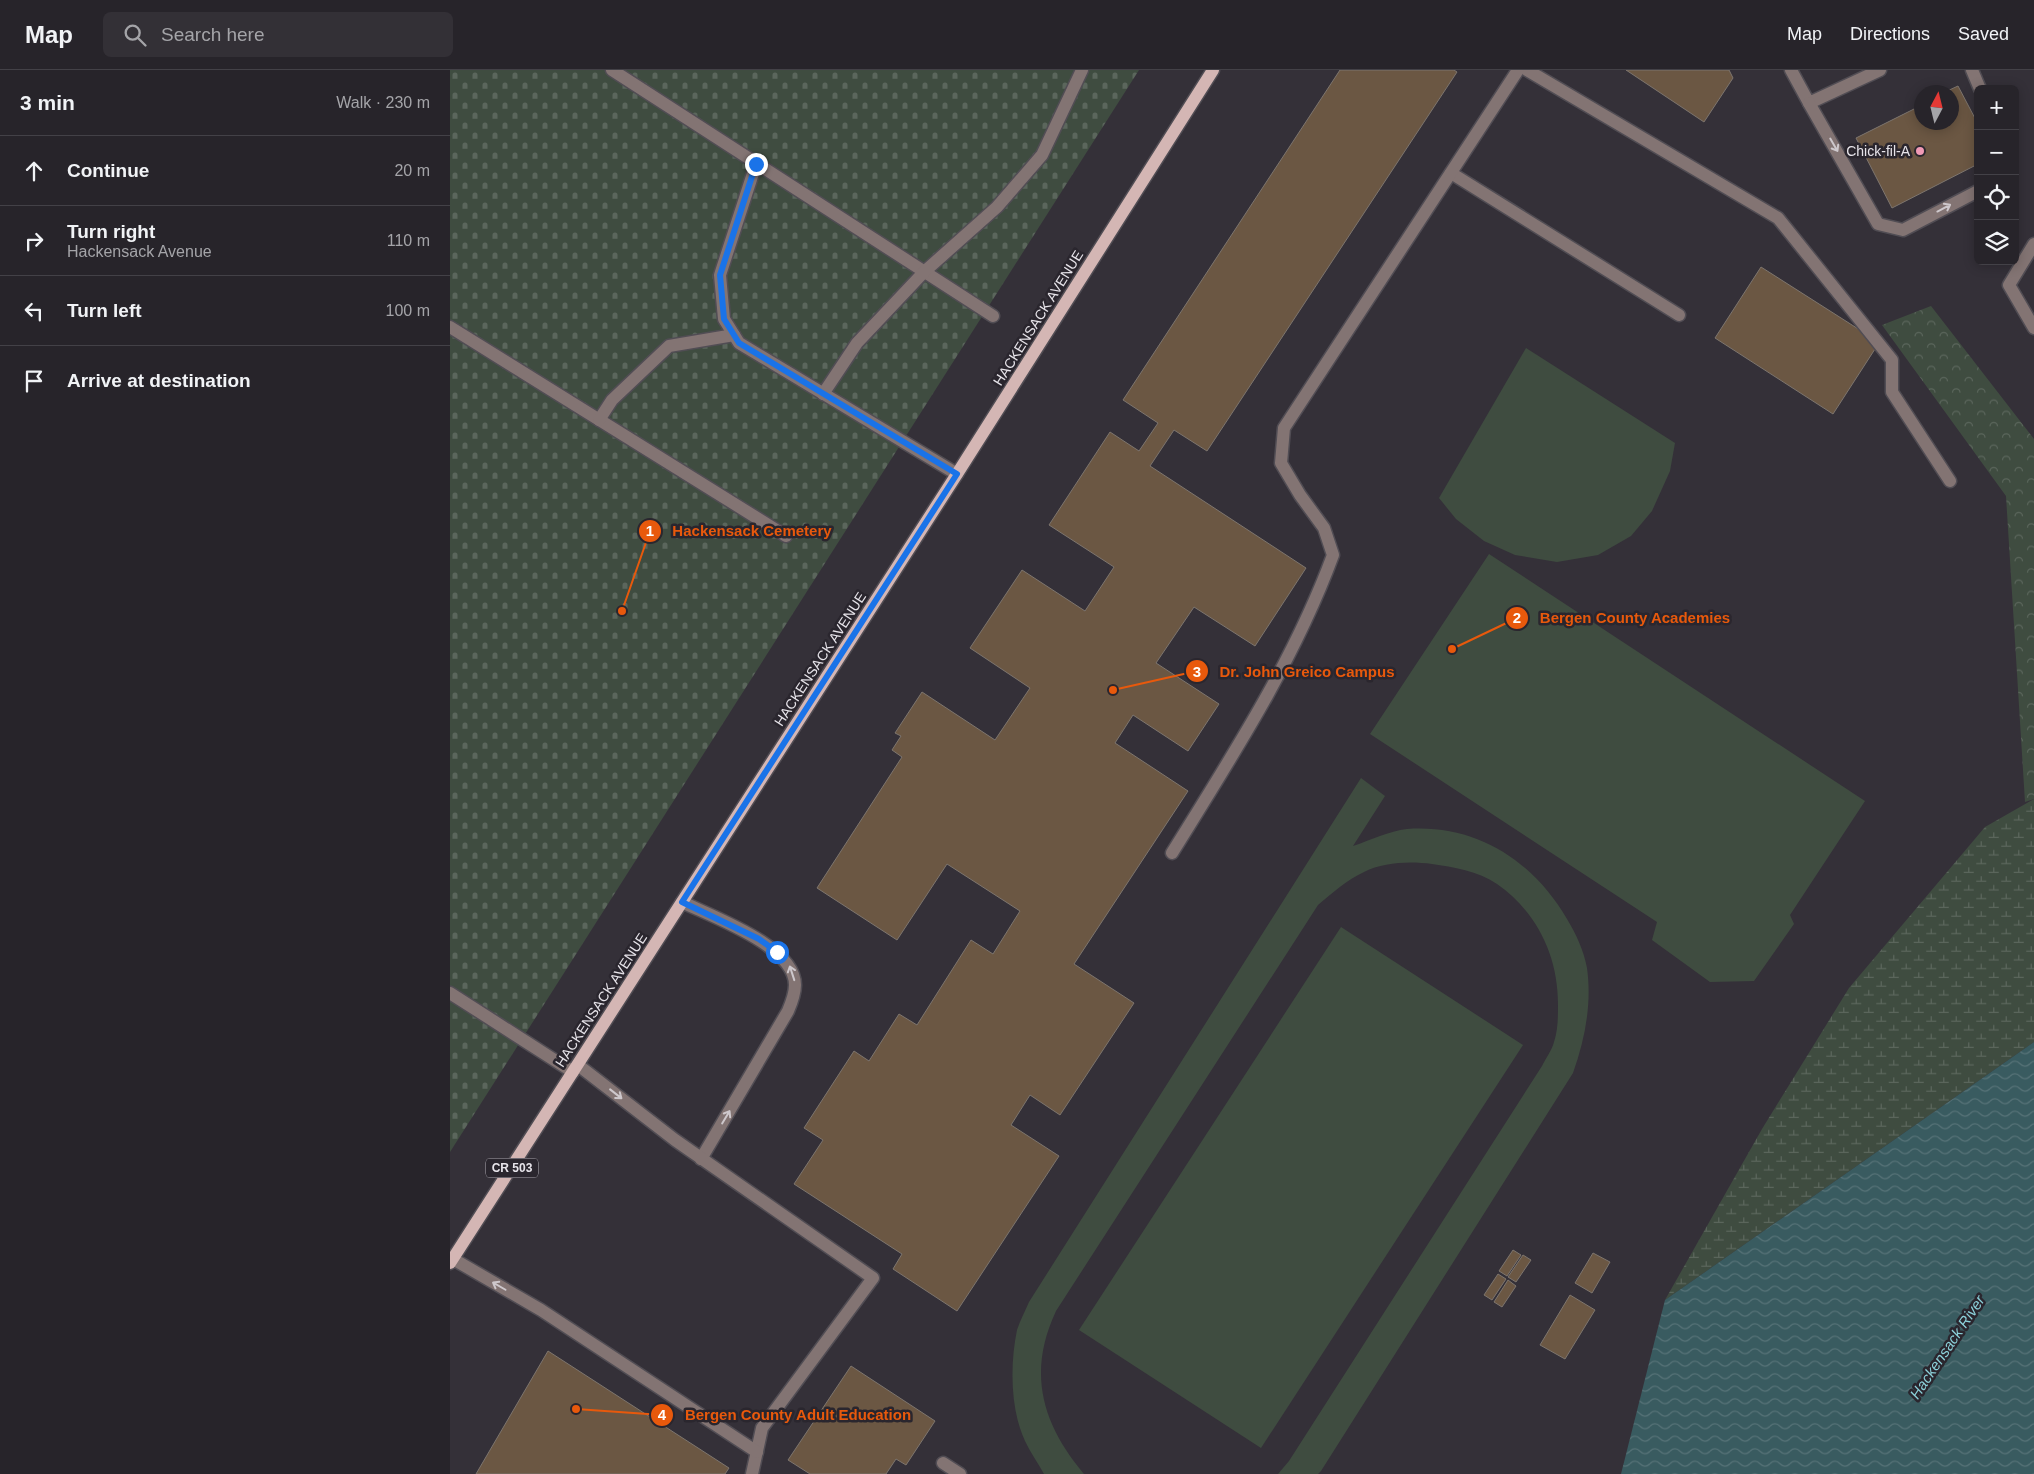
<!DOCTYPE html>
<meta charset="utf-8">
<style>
:root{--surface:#27242a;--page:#333036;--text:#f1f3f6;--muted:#a4a4a8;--line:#434147}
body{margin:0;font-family:Helvetica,sans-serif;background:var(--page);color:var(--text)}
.controls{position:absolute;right:15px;top:15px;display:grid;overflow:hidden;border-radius:8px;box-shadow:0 2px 12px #0003}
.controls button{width:45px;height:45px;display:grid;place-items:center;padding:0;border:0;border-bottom:1px solid var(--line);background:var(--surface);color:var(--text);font:25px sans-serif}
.compass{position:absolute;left:1464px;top:15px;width:45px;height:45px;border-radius:50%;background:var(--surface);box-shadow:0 2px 12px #0003;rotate:7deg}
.stop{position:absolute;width:15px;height:15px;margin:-11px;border:4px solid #1a73e8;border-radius:50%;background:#fff}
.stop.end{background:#1a73e8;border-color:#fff;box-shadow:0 1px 5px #0008}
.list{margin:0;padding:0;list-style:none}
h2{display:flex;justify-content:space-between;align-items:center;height:65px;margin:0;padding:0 20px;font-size:21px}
h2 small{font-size:16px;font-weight:400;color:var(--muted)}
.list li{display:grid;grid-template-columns:32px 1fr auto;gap:15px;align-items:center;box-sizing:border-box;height:70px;padding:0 20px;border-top:1px solid var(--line)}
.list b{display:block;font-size:19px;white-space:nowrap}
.list p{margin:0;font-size:16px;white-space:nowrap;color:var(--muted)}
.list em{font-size:16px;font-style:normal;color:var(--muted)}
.icon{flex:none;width:28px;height:28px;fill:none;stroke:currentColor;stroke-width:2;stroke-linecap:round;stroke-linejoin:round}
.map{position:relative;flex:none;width:1584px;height:1404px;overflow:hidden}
header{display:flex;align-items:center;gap:30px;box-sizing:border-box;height:70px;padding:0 25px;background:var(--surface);border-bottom:1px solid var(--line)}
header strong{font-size:24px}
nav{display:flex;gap:28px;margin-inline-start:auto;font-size:18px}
.search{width:350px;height:45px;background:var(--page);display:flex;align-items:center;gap:12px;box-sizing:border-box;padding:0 18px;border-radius:8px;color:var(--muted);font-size:19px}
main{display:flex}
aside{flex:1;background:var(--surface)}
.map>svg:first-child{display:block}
</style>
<header>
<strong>Map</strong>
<div class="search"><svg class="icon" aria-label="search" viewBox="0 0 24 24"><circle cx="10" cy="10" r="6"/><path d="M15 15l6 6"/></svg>Search here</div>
<nav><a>Map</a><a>Directions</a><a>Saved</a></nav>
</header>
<main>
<aside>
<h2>3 min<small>Walk · 230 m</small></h2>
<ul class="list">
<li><svg class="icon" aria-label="ahead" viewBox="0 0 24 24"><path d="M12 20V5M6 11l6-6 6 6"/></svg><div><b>Continue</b></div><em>20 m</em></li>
<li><svg class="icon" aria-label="right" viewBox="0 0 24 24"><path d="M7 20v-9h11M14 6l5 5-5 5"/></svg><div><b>Turn right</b><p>Hackensack Avenue</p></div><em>110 m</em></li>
<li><svg class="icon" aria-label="left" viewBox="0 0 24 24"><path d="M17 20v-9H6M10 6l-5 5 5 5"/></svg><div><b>Turn left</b></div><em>100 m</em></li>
<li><svg class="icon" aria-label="arrive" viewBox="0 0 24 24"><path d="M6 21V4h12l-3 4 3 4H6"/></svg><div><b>Arrive at destination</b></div></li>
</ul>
</aside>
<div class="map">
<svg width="1584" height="1404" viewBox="0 0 1584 1404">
<defs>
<pattern id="forest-crowns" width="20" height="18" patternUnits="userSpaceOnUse" patternTransform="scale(1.25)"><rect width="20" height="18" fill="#3f4c40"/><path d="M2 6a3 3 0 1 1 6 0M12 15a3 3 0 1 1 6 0" fill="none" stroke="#5b665c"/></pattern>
<pattern id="wetland-marsh" width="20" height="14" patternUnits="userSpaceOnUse" patternTransform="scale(1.25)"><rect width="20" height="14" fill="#3f4c40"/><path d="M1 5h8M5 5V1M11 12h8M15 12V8" fill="none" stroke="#5b665c"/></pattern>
<pattern id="cemetery-stones" width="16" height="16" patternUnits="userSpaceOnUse" patternTransform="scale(1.25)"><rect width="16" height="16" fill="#3f4c40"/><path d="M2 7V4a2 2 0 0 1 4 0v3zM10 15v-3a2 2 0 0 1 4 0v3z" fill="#5b665c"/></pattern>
<pattern id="water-waves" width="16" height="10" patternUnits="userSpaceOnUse" patternTransform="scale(1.25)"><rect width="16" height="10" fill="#395b60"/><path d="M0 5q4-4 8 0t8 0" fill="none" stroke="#567277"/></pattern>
</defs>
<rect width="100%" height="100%" fill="#343038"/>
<polygon fill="url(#forest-crowns)" points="1481,236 1584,369 1584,729 1575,732 1556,426 1432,255"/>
<polygon fill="url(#wetland-marsh)" points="1584,729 1584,972 1215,1230 1312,1059 1399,918 1535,757"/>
<polygon fill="url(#cemetery-stones)" points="0,0 689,0 0,1082"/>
<g fill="#3f4c40">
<polygon points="1076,278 1225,373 1220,401 1202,441 1181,466 1148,485 1107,492 1065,485 1034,471 1006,449 989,428"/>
<polygon points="1039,484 1415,731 1340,845 1344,854 1304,911 1260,912 1202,870 1207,852 920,664"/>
<path d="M911 708 935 726 903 776C921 770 939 761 957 759 1027 754 1083 791 1117 849 1126 864 1134 881 1137 898 1142 934 1135 969 1123 1003L871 1401 868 1404H828L839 1391 1092 996C1096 988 1102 980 1104 972 1108 960 1108 947 1108 934 1108 886 1087 842 1047 814 1028 801 1003 797 982 794 960 791 934 792 914 802 897 810 882 823 868 835L606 1241C577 1303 592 1354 634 1404H594C588 1393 580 1382 575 1371 560 1339 560 1294 567 1260 570 1251 575 1241 579 1232Z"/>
<polygon points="891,857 1073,975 811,1378 629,1260"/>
</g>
<polygon fill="url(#water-waves)" points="1584,972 1584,1404 1171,1404 1215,1230"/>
<g fill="#6b5743" stroke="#7d756e">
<polygon points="890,0 1004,0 1007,2 757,381 724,360 700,396 856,498 805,576 744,537 706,593 769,634 738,681 683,645 665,673 738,721 624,894 684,933 610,1045 580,1025 561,1055 609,1086 507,1241 443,1199 452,1184 344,1114 373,1070 354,1058 404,981 419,991 449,944 467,955 521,870 543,884 570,841 497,794 447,870 367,818 452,687 442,680 451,666 445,663 472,622 545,670 580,618 520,578 572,500 635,541 664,497 599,455 660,362 689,381 708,353 673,330"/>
<polygon points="1176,0 1279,0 1283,8 1254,52"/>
<polygon points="1508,16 1528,54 1528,94 1442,138 1406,68 1472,35 1472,52 1502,52 1502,22 1495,22"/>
<polygon points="1311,197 1413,262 1425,279 1383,344 1265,268"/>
<polygon points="1063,1180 1071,1185 1057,1206 1049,1201"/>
<polygon points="1143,1183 1160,1192 1142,1223 1125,1213"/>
<polygon points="1073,1185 1081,1190 1066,1212 1058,1207"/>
<polygon points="1048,1204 1056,1209 1042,1230 1034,1225"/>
<polygon points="1058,1210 1066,1216 1052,1237 1044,1232"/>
<polygon points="1120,1225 1145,1240 1115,1289 1090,1275"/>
<polygon points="98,1281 279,1398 275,1404 26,1404"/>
<polygon points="401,1296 485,1351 456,1395 446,1389 436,1404 360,1404 338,1390"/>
</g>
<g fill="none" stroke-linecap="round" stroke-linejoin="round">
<defs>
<g id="minor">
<polyline points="162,0 543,246"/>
<polyline points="1077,0 1328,148 1442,290 1442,322 1500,411"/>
<polyline points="1341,0 1359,33 1430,0"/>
<polyline points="1522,0 1530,19"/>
<polyline points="1359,33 1428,154 1453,160 1528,121"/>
<polyline points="306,94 270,205 274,249 289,273 507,404"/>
<polyline points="1001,103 1229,245"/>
<polyline points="1584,174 1559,215 1584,258"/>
<polyline points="0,257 336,466"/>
<polyline points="373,324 407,273 474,202 547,137 592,85 632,0"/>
<polyline points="149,350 162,330 219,276 284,265"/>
<path d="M722 783C781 688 844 591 883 485L874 458 850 425 831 393 834 358 1068 0"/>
<path d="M232 832C263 847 345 876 345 915 345 923 341 934 338 941L251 1089"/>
<polyline points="0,923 123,1002"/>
<polyline points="128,995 225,1070 423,1208 312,1358 302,1404"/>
<polyline points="3,1189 91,1240 307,1382"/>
<polyline points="493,1393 510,1404"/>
</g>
<polyline id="major" points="0,1193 507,404 763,0"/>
</defs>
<use href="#minor" stroke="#514d54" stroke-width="15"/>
<use href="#major" stroke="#514d54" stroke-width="15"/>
<use href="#minor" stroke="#837473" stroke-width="12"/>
<use href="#major" stroke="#d4b6b4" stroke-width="12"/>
</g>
<defs><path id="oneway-shaft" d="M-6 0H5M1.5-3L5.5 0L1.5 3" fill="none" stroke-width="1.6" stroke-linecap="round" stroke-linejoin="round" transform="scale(1.25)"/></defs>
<g stroke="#cec8cc">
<use href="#oneway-shaft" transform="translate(1384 75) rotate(60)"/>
<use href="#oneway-shaft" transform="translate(1494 138) rotate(-28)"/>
<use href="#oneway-shaft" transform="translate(342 903) rotate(-108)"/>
<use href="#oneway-shaft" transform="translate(166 1024) rotate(38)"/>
<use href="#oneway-shaft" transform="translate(276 1047) rotate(-59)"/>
<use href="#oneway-shaft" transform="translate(49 1216) rotate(-150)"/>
</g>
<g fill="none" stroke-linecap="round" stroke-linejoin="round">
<polyline stroke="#1a73e8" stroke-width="6" points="306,94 270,205 274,249 289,273 507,404 232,832 309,869 327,882"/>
</g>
<circle fill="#f09ab5" stroke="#2a262e" stroke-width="2" cx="1470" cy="81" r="5"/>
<g text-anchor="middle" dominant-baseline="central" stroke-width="5" stroke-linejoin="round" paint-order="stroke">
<rect fill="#2a262e" stroke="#aeabb2" stroke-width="1" x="36" y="1088.5" width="52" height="19" rx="4"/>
<g font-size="12" font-weight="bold" fill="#e7e4ea">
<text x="62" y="1098">CR 503</text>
</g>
<g font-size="14" fill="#e7e4ea" stroke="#2a262e" text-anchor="end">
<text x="1460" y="81">Chick-fil-A</text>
</g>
<g font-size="14" fill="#e7e4ea" stroke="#2a262e">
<text transform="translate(588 248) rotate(-58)">HACKENSACK AVENUE</text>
<text transform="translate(370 589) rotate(-57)">HACKENSACK AVENUE</text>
<text transform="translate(151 930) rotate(-57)">HACKENSACK AVENUE</text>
</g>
<g font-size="15" font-style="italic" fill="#8cd1da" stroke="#2a262e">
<text transform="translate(1497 1277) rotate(-56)">Hackensack River</text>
</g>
</g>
<path fill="none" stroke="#e8590c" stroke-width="2" d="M172 541L200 461M1002 579L1067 548M663 620L747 601M126 1339L212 1345"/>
<g fill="#e8590c" stroke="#2a262e" stroke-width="2">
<circle cx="172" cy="541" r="5"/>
<circle cx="1002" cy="579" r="5"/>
<circle cx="663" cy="620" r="5"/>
<circle cx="126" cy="1339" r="5"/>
<circle cx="200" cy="461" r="12"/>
<circle cx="1067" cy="548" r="12"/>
<circle cx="747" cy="601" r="12"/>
<circle cx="212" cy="1345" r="12"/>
</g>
<g font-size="15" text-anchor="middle" font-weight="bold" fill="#fff">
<text x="200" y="466">1</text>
<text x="1067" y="553">2</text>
<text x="747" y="607">3</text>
<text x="212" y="1350">4</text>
</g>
<g font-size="15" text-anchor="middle" font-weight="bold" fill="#e8590c" stroke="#2a262e" stroke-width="5" stroke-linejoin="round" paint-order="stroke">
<text x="302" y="466">Hackensack Cemetery</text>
<text x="1185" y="553">Bergen County Academies</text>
<text x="857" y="607">Dr. John Greico Campus</text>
<text x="348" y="1350">Bergen County Adult Education</text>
</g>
</svg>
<div class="controls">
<button>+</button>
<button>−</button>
<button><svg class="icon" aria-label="locate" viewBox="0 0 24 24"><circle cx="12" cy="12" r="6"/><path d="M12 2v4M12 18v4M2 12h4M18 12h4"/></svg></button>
<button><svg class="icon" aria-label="layers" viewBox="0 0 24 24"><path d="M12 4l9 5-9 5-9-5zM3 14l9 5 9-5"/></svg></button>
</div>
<svg class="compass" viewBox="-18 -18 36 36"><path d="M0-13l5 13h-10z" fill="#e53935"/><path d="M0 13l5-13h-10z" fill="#a4a4a8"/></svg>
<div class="stop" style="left:327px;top:882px"></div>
<div class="stop end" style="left:306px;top:94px"></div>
</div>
</main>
